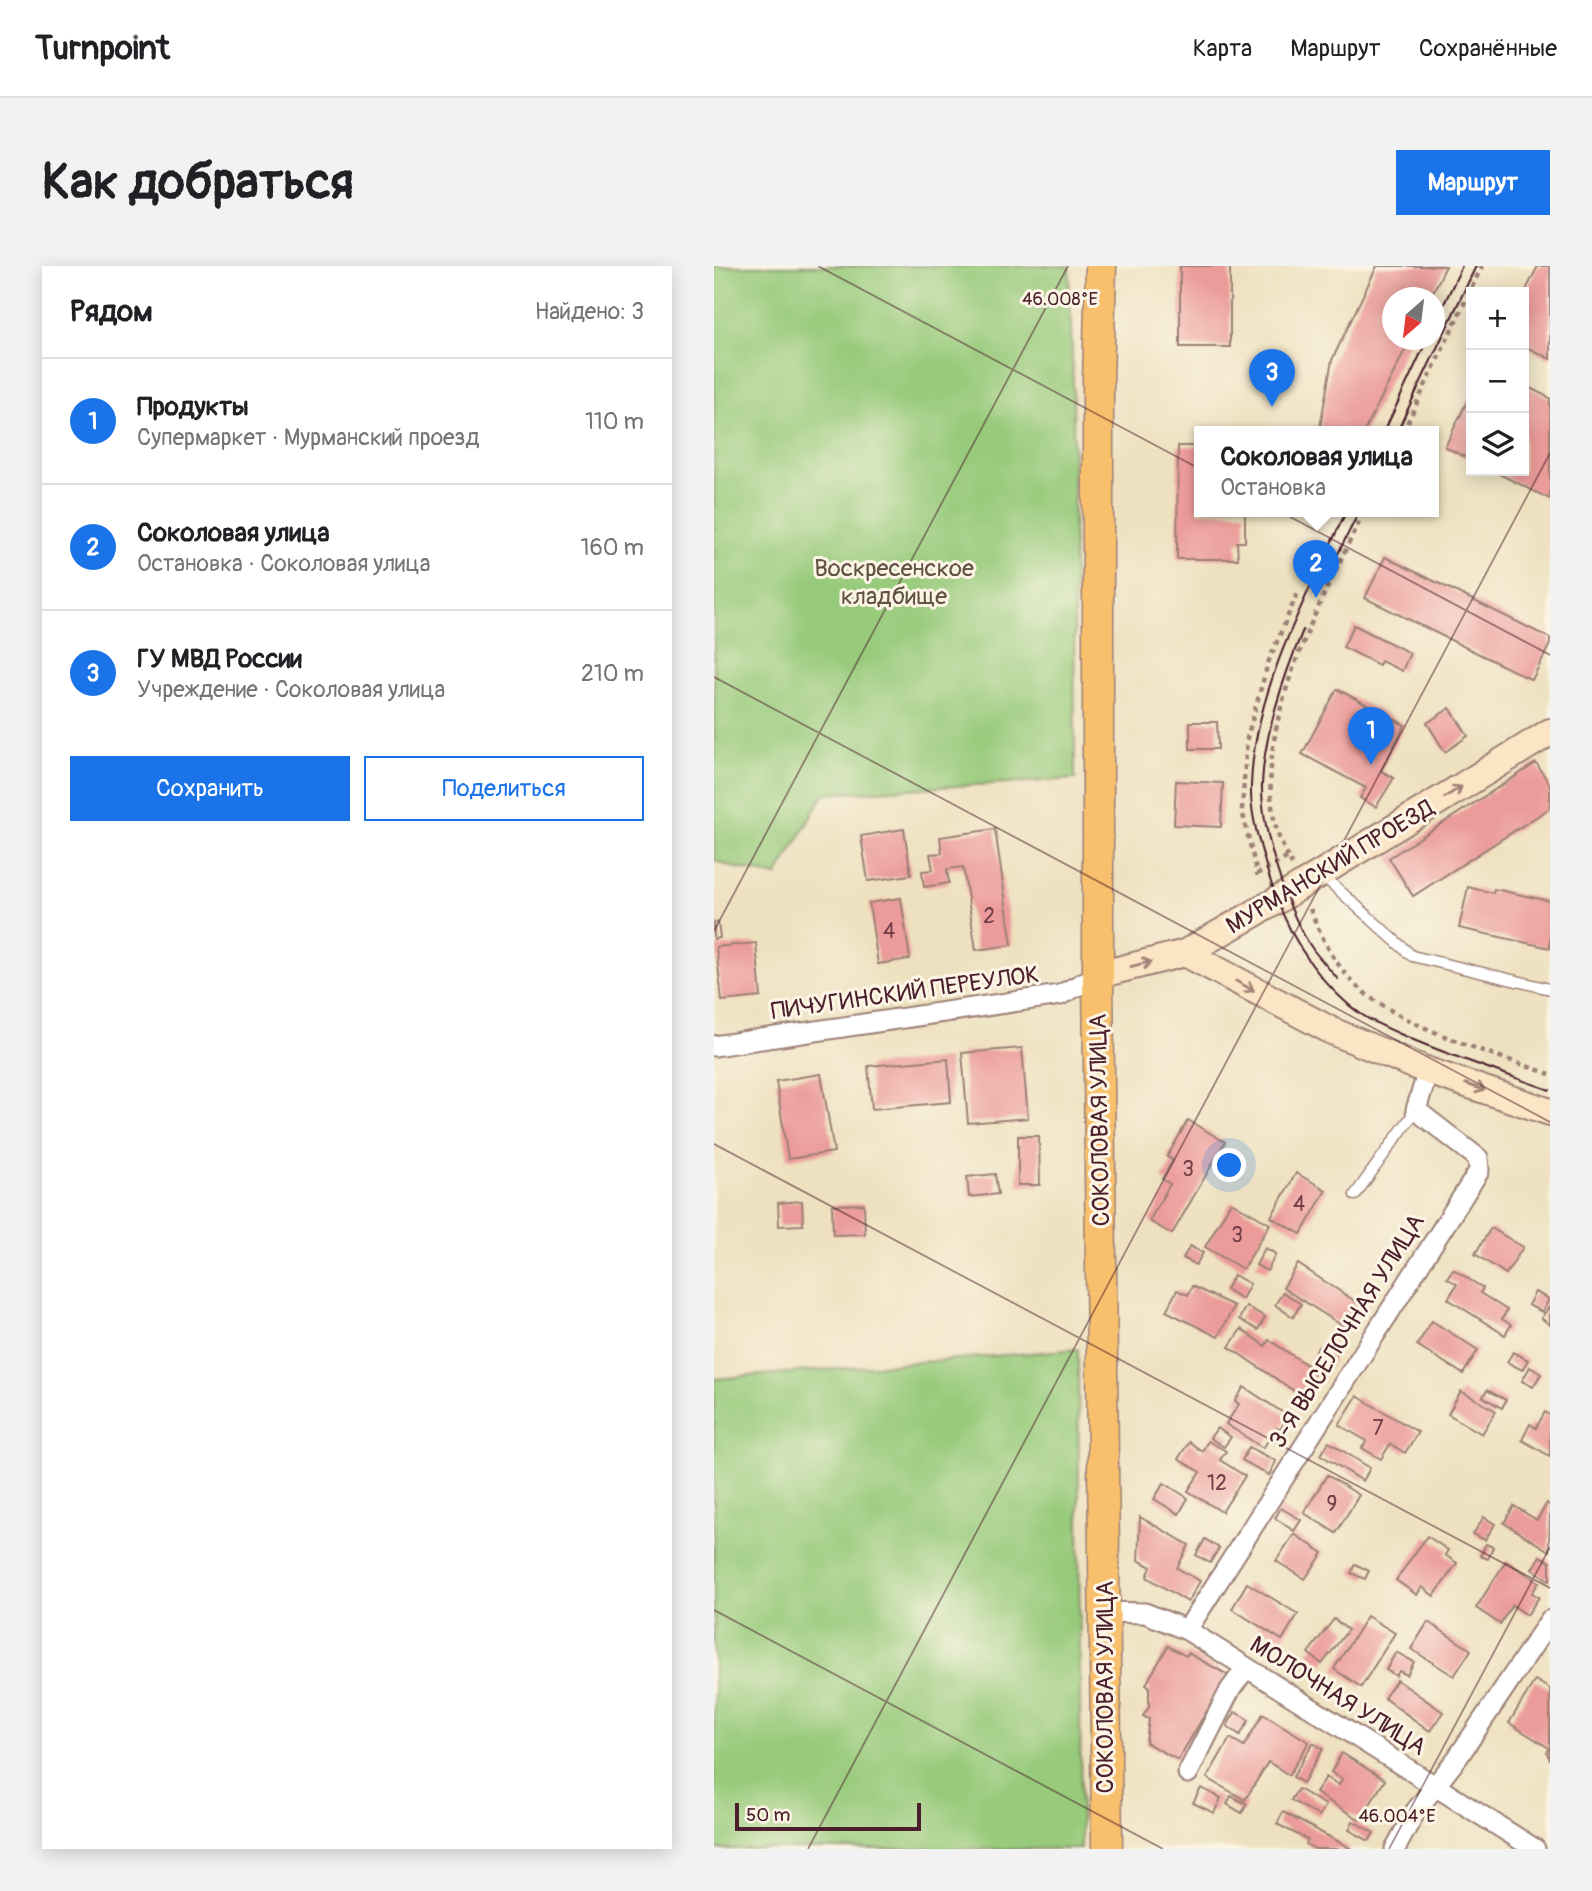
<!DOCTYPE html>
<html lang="ru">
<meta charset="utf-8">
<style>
:root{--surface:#fff;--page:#f2f2f2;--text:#202124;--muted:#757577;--line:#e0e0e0;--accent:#1a73e8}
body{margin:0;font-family:Pangolin,sans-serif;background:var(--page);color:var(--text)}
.controls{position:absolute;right:21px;top:21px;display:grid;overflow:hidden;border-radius:0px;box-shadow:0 4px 18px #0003}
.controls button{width:63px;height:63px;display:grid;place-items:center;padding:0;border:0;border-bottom:2px solid var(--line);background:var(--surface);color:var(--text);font:35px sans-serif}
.compass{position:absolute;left:668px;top:21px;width:63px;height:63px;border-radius:50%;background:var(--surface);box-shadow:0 4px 18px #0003;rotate:208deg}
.scale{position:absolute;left:21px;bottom:18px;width:186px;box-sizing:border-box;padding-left:7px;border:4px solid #4a1f2b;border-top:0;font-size:19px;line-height:24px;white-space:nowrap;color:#4a1f2b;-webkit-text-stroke:5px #fcf5e5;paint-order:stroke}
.you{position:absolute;left:516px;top:900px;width:24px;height:24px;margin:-18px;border:5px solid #fff;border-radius:50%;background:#1a73e8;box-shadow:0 0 0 10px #1a73e833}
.badge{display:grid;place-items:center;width:46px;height:46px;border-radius:50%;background:var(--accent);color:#fff;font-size:23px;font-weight:700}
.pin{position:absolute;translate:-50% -58px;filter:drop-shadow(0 2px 4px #0008)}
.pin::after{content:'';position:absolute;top:37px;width:24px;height:21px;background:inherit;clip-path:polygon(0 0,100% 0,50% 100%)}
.popup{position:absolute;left:480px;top:160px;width:245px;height:91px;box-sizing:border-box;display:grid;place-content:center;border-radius:0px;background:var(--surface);filter:drop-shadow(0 2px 5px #0005);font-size:23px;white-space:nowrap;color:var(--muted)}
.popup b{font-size:26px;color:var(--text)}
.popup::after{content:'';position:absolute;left:50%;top:100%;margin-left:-14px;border:14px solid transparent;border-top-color:var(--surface)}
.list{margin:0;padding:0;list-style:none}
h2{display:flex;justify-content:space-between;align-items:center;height:91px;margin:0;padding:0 28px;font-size:30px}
h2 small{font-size:23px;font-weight:400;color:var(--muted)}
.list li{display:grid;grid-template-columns:46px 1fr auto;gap:21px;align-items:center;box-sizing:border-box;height:126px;padding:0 28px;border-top:2px solid var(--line)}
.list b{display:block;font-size:26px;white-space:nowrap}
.list p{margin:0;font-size:23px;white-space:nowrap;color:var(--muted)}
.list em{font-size:23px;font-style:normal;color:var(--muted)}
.actions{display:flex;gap:14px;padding:21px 28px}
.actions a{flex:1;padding:16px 0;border:2px solid var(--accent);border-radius:0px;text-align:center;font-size:24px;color:var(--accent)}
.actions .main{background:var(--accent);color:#fff}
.icon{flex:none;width:38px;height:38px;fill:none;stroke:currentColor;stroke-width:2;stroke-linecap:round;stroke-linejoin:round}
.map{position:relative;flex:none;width:836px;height:1583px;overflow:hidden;border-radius:0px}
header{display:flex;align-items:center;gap:42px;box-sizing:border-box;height:98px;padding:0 35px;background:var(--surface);border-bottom:2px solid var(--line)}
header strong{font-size:33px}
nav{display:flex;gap:38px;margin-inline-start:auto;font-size:24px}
.intro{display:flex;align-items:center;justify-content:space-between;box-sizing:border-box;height:168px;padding:0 42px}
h1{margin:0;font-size:49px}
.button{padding:18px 32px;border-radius:0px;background:var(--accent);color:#fff;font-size:24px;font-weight:700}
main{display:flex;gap:42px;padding:0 42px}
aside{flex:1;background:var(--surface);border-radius:0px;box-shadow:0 4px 18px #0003}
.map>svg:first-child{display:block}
</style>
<header>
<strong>Turnpoint</strong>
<nav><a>Карта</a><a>Маршрут</a><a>Сохранённые</a></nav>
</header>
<div class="intro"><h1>Как добраться</h1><a class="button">Маршрут</a></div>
<main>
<aside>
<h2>Рядом<small>Найдено: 3</small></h2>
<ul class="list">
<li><span class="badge">1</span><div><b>Продукты</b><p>Супермаркет · Мурманский проезд</p></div><em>110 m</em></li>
<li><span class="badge">2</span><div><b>Соколовая улица</b><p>Остановка · Соколовая улица</p></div><em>160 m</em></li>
<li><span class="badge">3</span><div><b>ГУ МВД России</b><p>Учреждение · Соколовая улица</p></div><em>210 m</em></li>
</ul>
<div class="actions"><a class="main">Сохранить</a><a>Поделиться</a></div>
</aside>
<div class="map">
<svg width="836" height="1583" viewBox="0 0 836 1583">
<rect width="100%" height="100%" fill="#fcf5e5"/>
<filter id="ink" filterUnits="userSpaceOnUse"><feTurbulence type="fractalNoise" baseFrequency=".0143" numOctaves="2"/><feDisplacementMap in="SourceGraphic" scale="14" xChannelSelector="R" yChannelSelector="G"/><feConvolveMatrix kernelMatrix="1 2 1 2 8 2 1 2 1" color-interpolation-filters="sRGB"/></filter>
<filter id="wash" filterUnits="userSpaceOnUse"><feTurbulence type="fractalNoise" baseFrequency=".00686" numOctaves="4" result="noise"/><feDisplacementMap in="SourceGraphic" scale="28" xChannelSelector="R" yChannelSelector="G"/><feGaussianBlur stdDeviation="1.57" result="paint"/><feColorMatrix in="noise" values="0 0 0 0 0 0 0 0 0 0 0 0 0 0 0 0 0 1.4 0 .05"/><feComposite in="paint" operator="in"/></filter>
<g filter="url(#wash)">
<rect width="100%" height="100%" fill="#eee1c0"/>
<g fill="#97ca7a" stroke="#707452" stroke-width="2">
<polygon points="0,0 355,0 359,117 361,513 110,528 63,610 14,600 0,594"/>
<polygon points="364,1083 367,1583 0,1583 0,1113"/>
</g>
<g id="blocks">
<g fill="#eb9b9a">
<rect x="466" y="0" width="50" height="81"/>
<polygon points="663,0 732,0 716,32 678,32 678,74 696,74 650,166 616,166 606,161 618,94"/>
<polygon points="824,0 836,0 836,93 810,80 810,28"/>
<polygon points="810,119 836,132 836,233 779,205 810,205"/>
<polygon points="757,127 757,194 731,181"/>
<polygon points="464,180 485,180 485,246 531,246 531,276 523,276 524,293 463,293"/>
<polygon points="671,291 836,372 836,378 818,414 651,332"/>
<polygon points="640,359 696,387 688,405 667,395 665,399 629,381"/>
<polygon points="623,423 691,459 667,505 680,512 662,541 646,532 652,522 588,488"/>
<polygon points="736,442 754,470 731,486 713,457"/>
<polygon points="476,456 503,456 504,483 476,483"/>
<polygon points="822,497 836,519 836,542 699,630 675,592"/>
<polygon points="462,515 509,517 507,561 460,559"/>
<polygon points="190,563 197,609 154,615 147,570"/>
<polygon points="281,563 298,679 262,684 249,601 233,603 235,617 210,621 208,605 219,604 216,588 228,587 226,571"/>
<polygon points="754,621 779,627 780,623 836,635 836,682 745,662"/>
<polygon points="187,632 196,693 164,698 155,637"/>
<polygon points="4,656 6,672 0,673 0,657"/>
<polygon points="42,677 47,731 8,735 2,681"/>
<polygon points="308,782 314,852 254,857 248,787"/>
<polygon points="234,793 237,836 158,843 154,800"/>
<polygon points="107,808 120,886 74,893 62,815"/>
<polygon points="474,854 511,876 458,968 435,955 456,918 448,913 459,894 453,891"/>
<polygon points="304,870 325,870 326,919 304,919"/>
<polygon points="582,907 612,924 587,968 557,951"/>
<polygon points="281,908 284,928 255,931 253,911"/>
<polygon points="88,935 89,959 65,960 64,937"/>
<polygon points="517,936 556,958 529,1003 491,981"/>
<polygon points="150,938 151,968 119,969 118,939"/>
<polygon points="777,962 809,981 792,1008 761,988"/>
<polygon points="476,980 489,987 482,999 469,992"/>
<polygon points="551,982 562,988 553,1005 542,999"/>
<polygon points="584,998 647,1039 632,1062 569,1022"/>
<polygon points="739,1003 769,1022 766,1027 793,1044 788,1053 797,1059 791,1069 734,1033 743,1018 733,1012"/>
<polygon points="520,1009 536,1018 528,1033 512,1023"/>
<polygon points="478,1020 520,1040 504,1071 452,1045 463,1024 474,1029"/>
<polygon points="569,1026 587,1038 579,1051 561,1039"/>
<polygon points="821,1026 835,1033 828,1046 814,1039"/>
<polygon points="532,1040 551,1051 544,1064 525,1053"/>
<polygon points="836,1040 836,1059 827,1052"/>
<polygon points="718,1055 764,1084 749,1108 703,1079"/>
<polygon points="527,1063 551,1080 555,1074 602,1105 586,1129 515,1081"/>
<polygon points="604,1081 621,1090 615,1102 598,1093"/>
<polygon points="799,1086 814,1094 808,1104 793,1096"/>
<polygon points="816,1101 827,1108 819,1121 808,1115"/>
<polygon points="530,1121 574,1150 566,1164 563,1162 549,1182 512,1158 525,1138 521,1135"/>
<polygon points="773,1124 792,1134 788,1142 769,1131"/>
<polygon points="747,1125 782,1145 768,1168 734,1148"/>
<polygon points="643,1130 704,1166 691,1187 676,1178 667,1193 648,1182 653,1175 625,1159"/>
<polygon points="831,1146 836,1149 836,1190 808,1174 816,1158 822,1162"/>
<polygon points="503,1162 517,1171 510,1181 496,1172"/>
<polygon points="494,1175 512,1185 506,1194 531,1210 508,1246 474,1225 486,1206 464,1193 475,1176 488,1185"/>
<polygon points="615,1176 656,1202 649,1215 607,1189"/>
<polygon points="535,1181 562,1195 555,1209 528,1194"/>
<polygon points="613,1209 645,1229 622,1267 590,1247"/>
<polygon points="450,1217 474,1232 465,1248 440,1233"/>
<polygon points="833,1237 836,1240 835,1285 790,1257 800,1240 823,1254"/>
<polygon points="567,1242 587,1254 580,1265 561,1252"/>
<polygon points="426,1251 475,1279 463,1302 486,1315 474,1336 433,1311 437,1301 424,1294"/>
<polygon points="770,1251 781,1258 771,1274 759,1268"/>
<polygon points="580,1268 609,1287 591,1313 562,1295"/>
<polygon points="713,1270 734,1284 731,1289 743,1297 720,1330 708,1321 703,1329 682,1314"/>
<polygon points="491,1273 505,1282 496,1297 482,1289"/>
<polygon points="772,1278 779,1281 774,1293 766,1290"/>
<polygon points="826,1290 836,1296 836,1315 818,1303"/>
<polygon points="792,1295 825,1316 818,1327 825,1331 813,1349 798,1339 786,1358 762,1342"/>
<polygon points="641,1298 655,1305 651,1313 637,1307"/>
<polygon points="533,1317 584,1348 568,1374 518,1343"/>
<polygon points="653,1350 681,1367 647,1421 620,1403"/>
<polygon points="620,1353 634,1364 608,1398 594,1387"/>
<polygon points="714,1356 757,1384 740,1410 697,1383"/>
<polygon points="454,1380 472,1390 474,1387 514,1409 464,1494 432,1477 435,1453 429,1450 435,1441 435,1420 432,1418"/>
<polygon points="682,1386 700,1396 693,1409 685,1405 682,1410 672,1404"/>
<polygon points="683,1414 729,1446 716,1465 670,1432"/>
<polygon points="821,1414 836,1423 836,1494 833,1487 835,1482 795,1457"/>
<polygon points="521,1446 535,1454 526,1469 513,1460"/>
<polygon points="549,1448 595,1476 575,1509 554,1496 531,1534 493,1512 516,1472 530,1480"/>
<polygon points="599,1477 609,1483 589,1517 579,1511"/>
<polygon points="628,1487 671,1514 646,1554 602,1527 612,1511 625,1519 628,1513 617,1506"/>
<polygon points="487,1522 507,1532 500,1547 479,1537"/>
<polygon points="584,1523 612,1539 605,1550 577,1534"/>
<polygon points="517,1530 533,1538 528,1547 513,1538"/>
<polygon points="569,1546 638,1583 601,1583 592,1578 594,1574 563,1558"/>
<polygon points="639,1555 660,1567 655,1575 635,1564"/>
</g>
</g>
</g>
<g filter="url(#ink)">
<use href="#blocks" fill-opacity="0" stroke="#9c8076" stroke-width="2"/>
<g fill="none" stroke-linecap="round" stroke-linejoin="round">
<defs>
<g id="lane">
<polyline points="607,608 698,690 836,723"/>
<polyline points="641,929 702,844"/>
</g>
<g id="street">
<polyline points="0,780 346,729 384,709"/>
<polyline points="391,1346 431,1347 473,1364 821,1583"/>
<polyline points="473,1364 765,905 764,892 702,844 714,805"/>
<polyline points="474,1507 516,1424 532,1402"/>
<polyline points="681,1583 701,1546 744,1491 836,1354"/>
</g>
<g id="secondary">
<polyline points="471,687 618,765 714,805 836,846"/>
<polyline points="384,709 471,687 562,635 836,466"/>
</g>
<polyline id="primary" points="387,0 384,116 384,709 393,1583"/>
</defs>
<use href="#lane" stroke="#9c8076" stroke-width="13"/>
<use href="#street" stroke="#9c8076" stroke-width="23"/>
<use href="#secondary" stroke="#9c8076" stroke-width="30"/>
<use href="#primary" stroke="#9c8076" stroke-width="33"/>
<g stroke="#9c8076" stroke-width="4.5" stroke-dasharray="5 5" stroke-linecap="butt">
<polyline points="689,166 768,0"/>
<path d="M574 591C570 582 564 572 562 561 536 461 608 334 650 246"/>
<polyline points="578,599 574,591 543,608 528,544 533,472 554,397 583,328"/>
<path d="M596 643C606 668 617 691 635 712 672 756 781 789 836 808"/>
</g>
<use href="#lane" stroke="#fff" stroke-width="10"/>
<use href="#street" stroke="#fff" stroke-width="19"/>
<use href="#secondary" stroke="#fce5c4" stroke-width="26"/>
<use href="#primary" stroke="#f8bf6c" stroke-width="30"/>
<g stroke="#4a1f2b" stroke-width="2">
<polyline points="720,59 748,0"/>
<polyline points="670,166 713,74"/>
<polyline points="683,166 762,0"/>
<path d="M632 246C593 328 539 427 537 520 536 550 546 578 554 607 569 659 595 705 636 740 655 756 680 765 702 775 746 793 791 808 836 824"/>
<polyline points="602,331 645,246"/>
<path d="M589 364C570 410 550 467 548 518 547 564 573 647 600 685 608 695 616 704 624 713"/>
</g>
</g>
<defs><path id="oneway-shaft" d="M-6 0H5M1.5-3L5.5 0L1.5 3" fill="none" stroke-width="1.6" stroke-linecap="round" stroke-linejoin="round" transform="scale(1.75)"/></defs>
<g stroke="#a38278">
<use href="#oneway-shaft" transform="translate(739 526) rotate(-32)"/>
<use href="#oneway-shaft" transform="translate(427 698) rotate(-14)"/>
<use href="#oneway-shaft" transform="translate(531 720) rotate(28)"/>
<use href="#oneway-shaft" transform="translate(761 821) rotate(19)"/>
</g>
</g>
<path fill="none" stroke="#4a1f2b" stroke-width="2" stroke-opacity="0.45" d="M104 0 836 389M0 411 836 856M0 665 354 0M0 878 836 1322M0 1344 449 1583M94 1583 836 187M675 1583 836 1281"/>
<g text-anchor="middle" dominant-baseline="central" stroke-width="6" stroke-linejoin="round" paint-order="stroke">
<g font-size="21" fill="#723e47">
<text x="275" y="650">2</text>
<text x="175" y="665">4</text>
<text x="474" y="903">3</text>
<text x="585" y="938">4</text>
<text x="523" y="969">3</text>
<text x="664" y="1162">7</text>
<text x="503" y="1217">12</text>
<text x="618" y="1238">9</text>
</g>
<g font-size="24" fill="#615243" stroke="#fcf5e5">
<text x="180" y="302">Воскресенское<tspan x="180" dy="28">кладбище</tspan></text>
</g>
<g font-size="24" fill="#4a1f2b" stroke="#fcf5e5">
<text transform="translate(616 601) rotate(-31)">МУРМАНСКИЙ ПРОЕЗД</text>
<text transform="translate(191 727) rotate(-8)">ПИЧУГИНСКИЙ ПЕРЕУЛОК</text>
<text transform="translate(386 854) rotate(-91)">СОКОЛОВАЯ УЛИЦА</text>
<text transform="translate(633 1065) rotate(-58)">3-Я ВЫСЕЛОЧНАЯ УЛИЦА</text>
<text transform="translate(391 1421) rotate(-90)">СОКОЛОВАЯ УЛИЦА</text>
<text transform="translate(624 1430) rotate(32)">МОЛОЧНАЯ УЛИЦА</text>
</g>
</g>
<g font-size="18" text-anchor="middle" fill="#4a1f2b" stroke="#fcf5e5" stroke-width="6" stroke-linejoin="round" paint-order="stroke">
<text x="346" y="39">46.008°E</text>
<text x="683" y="1556">46.004°E</text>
</g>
</svg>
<div class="controls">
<button>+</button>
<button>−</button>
<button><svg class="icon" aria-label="layers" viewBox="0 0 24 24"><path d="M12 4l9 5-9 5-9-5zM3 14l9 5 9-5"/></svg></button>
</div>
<svg class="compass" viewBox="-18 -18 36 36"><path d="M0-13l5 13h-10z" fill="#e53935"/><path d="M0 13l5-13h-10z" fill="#757577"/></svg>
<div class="scale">50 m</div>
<div class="you"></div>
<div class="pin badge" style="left:657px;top:499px">1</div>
<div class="pin badge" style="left:602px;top:332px">2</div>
<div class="popup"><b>Соколовая улица</b>Остановка</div>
<div class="pin badge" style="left:558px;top:141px">3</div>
</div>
</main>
